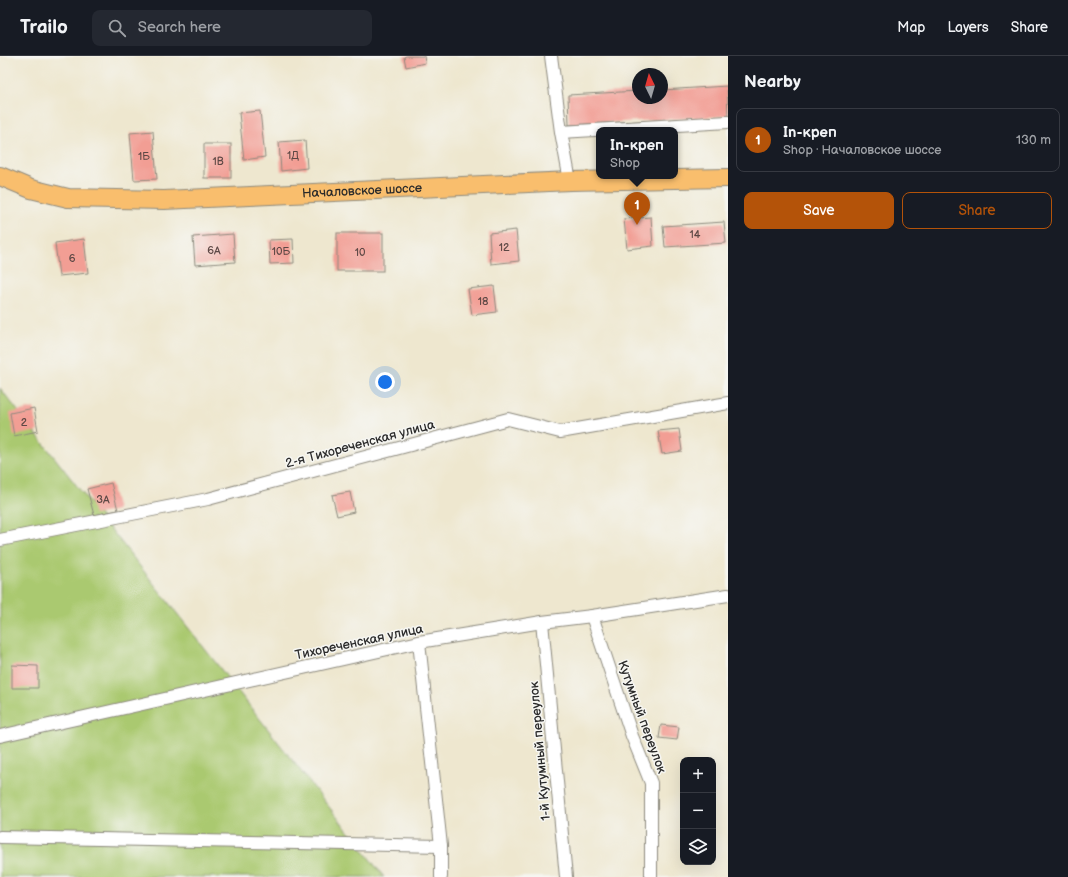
<!DOCTYPE html>
<meta charset="utf-8">
<style>
:root{--surface:#171b24;--page:#242831;--text:#f1f3f6;--muted:#9ea1a6;--line:#363941;--accent:#b45309}
body{margin:0;font-family:"Balsamiq Sans",sans-serif;background:var(--page);color:var(--text)}
.controls{position:absolute;right:12px;bottom:12px;display:grid;overflow:hidden;border-radius:8px;box-shadow:0 4px 16px #0002}
.controls button{width:36px;height:36px;display:grid;place-items:center;padding:0;border:0;border-bottom:1px solid var(--line);background:var(--surface);color:var(--text);font:20px sans-serif}
.compass{position:absolute;left:632px;top:12px;width:36px;height:36px;border-radius:50%;background:var(--surface);box-shadow:0 4px 16px #0002;rotate:355deg}
.you{position:absolute;left:385px;top:326px;width:14px;height:14px;margin:-10px;border:3px solid #fff;border-radius:50%;background:#1a73e8;box-shadow:0 0 0 6px #1a73e833}
.badge{display:grid;place-items:center;width:26px;height:26px;border-radius:50%;background:var(--accent);color:#fff;font-size:13px;font-weight:700}
.pin{position:absolute;translate:-50% -33px;filter:drop-shadow(0 1px 2px #0008)}
.pin::after{content:'';position:absolute;top:21px;width:14px;height:12px;background:inherit;clip-path:polygon(0 0,100% 0,50% 100%)}
.popup{position:absolute;left:596px;top:71px;width:82px;height:52px;box-sizing:border-box;display:grid;place-content:center;border-radius:8px;background:var(--surface);filter:drop-shadow(0 1px 3px #0005);font-size:13px;white-space:nowrap;color:var(--muted)}
.popup b{font-size:15px;color:var(--text)}
.popup::after{content:'';position:absolute;left:50%;top:100%;margin-left:-8px;border:8px solid transparent;border-top-color:var(--surface)}
.list{margin:0;padding:0;list-style:none}
h2{display:flex;justify-content:space-between;align-items:center;height:52px;margin:0;padding:0 16px;font-size:17px}
h2 small{font-size:13px;font-weight:400;color:var(--muted)}
.list li{display:grid;grid-template-columns:26px 1fr auto;gap:12px;align-items:center;box-sizing:border-box;height:64px;margin:0 8px 8px;padding:0 8px;border:1px solid var(--line);border-radius:8px}
.list b{display:block;font-size:15px;white-space:nowrap}
.list p{margin:0;font-size:13px;white-space:nowrap;color:var(--muted)}
.list em{font-size:13px;font-style:normal;color:var(--muted)}
.actions{display:flex;gap:8px;padding:12px 16px}
.actions a{flex:1;padding:9px 0;border:1px solid var(--accent);border-radius:8px;text-align:center;font-size:14px;color:var(--accent)}
.actions .main{background:var(--accent);color:#fff}
.icon{flex:none;width:22px;height:22px;fill:none;stroke:currentColor;stroke-width:2;stroke-linecap:round;stroke-linejoin:round}
.map{position:relative;flex:none;width:728px;height:821px;overflow:hidden}
header{display:flex;align-items:center;gap:24px;box-sizing:border-box;height:56px;padding:0 20px;background:var(--surface);border-bottom:1px solid var(--line)}
header strong{font-size:19px}
nav{display:flex;gap:22px;margin-inline-start:auto;font-size:14px}
.search{width:280px;height:36px;background:var(--page);display:flex;align-items:center;gap:10px;box-sizing:border-box;padding:0 14px;border-radius:8px;color:var(--muted);font-size:15px}
main{display:flex}
aside{flex:1;background:var(--surface)}
.map>svg:first-child{display:block}
</style>
<header>
<strong>Trailo</strong>
<div class="search"><svg class="icon" aria-label="search" viewBox="0 0 24 24"><circle cx="10" cy="10" r="6"/><path d="M15 15l6 6"/></svg>Search here</div>
<nav><a>Map</a><a>Layers</a><a>Share</a></nav>
</header>
<main>
<div class="map">
<svg width="728" height="821" viewBox="0 0 728 821">
<rect width="100%" height="100%" fill="#f6f6f2"/>
<filter id="ink" filterUnits="userSpaceOnUse"><feTurbulence type="fractalNoise" baseFrequency=".025" numOctaves="2"/><feDisplacementMap in="SourceGraphic" scale="8" xChannelSelector="R" yChannelSelector="G"/><feConvolveMatrix kernelMatrix="1 2 1 2 8 2 1 2 1" color-interpolation-filters="sRGB"/></filter>
<filter id="wash" filterUnits="userSpaceOnUse"><feTurbulence type="fractalNoise" baseFrequency=".012" numOctaves="4" result="noise"/><feDisplacementMap in="SourceGraphic" scale="16" xChannelSelector="R" yChannelSelector="G"/><feGaussianBlur stdDeviation="0.9" result="paint"/><feColorMatrix in="noise" values="0 0 0 0 0 0 0 0 0 0 0 0 0 0 0 0 0 1.4 0 .05"/><feComposite in="paint" operator="in"/></filter>
<g filter="url(#wash)">
<rect width="100%" height="100%" fill="#eee7cf"/>
<polygon fill="#aac970" stroke="#6a7a4e" points="0,332 384,821 0,821"/>
<g id="blocks">
<g fill="#f29e94">
<polygon points="406,0 424,0 425,7 406,11 404,1"/>
<polygon points="727,30 728,60 569,69 568,39 638,35 638,42 662,42 662,34"/>
<polygon points="260,55 265,101 244,104 239,57"/>
<polygon points="153,75 157,123 134,124 130,77"/>
<polygon points="305,84 307,112 281,115 279,86"/>
<rect x="204" y="88" width="27" height="34"/>
<polygon points="651,161 653,190 627,193 624,163"/>
<polygon points="724,166 726,187 665,191 663,170"/>
<polygon points="516,174 519,205 491,208 489,177"/>
<rect x="337" y="177" width="46" height="38"/>
<polygon points="233,178 235,206 195,209 193,181"/>
<polygon points="84,183 88,217 59,220 55,187"/>
<polygon points="293,183 294,207 270,208 269,184"/>
<polygon points="494,230 497,256 472,259 468,233"/>
<polygon points="34,352 38,375 14,380 10,357"/>
<polygon points="679,373 682,395 662,398 658,375"/>
<polygon points="111,427 118,454 94,459 87,433"/>
<polygon points="350,436 354,456 337,460 332,439"/>
<polygon points="12,609 38,610 38,632 12,632"/>
<polygon points="661,669 679,671 677,684 659,682"/>
</g>
</g>
</g>
<g filter="url(#ink)">
<use href="#blocks" fill-opacity="0" stroke="#8c897d" stroke-width="1"/>
<g fill="none" stroke-linecap="round" stroke-linejoin="round">
<defs>
<g id="street">
<polyline points="551,0 561,76 570,125"/>
<polyline points="561,76 728,66"/>
<polyline points="0,484 208,443 508,363 560,376 728,347"/>
<polyline points="592,560 632,680 651,727 651,821"/>
<polyline points="542,566 566,821"/>
<polyline points="419,586 441,790 441,821"/>
<polyline points="0,680 419,586 542,566 592,560 728,539"/>
<polyline points="0,781 441,790"/>
</g>
<g id="primary">
<path id="s1" d="M0 120 31 133 68 142 164 144 570 125 728 122"/>
</g>
</defs>
<use href="#street" stroke="#8c897d" stroke-width="14"/>
<use href="#primary" stroke="#8c897d" stroke-width="20"/>
<use href="#street" stroke="#fff" stroke-width="12"/>
<use href="#primary" stroke="#f9be6d" stroke-width="18"/>
</g>
</g>
<g text-anchor="middle" dominant-baseline="central" stroke-width="3" stroke-linejoin="round" paint-order="stroke">
<g font-size="11" fill="#5d4845">
<text x="293" y="99">1Д</text>
<text x="144" y="100">1Б</text>
<text x="218" y="105">1В</text>
<text x="695" y="178">14</text>
<text x="504" y="191">12</text>
<text x="214" y="194">6А</text>
<text x="281" y="195">10Б</text>
<text x="360" y="196">10</text>
<text x="72" y="202">6</text>
<text x="483" y="245">18</text>
<text x="24" y="366">2</text>
<text x="103" y="443">3А</text>
</g>
<g font-size="13" fill="#2b2b2b" stroke="#f6f6f2">
<text stroke="none"><textPath href="#s1" startOffset="366">Началовское шоссе</textPath></text>
<text transform="translate(360 388) rotate(-15)">2-я Тихореченская улица</text>
<text transform="translate(359 586) rotate(-12)">Тихореченская улица</text>
<text transform="translate(642 661) rotate(70)">Кутумный переулок</text>
<text transform="translate(540 695) rotate(-95)">1-й Кутумный переулок</text>
</g>
</g>
</svg>
<div class="controls">
<button>+</button>
<button>−</button>
<button><svg class="icon" aria-label="layers" viewBox="0 0 24 24"><path d="M12 4l9 5-9 5-9-5zM3 14l9 5 9-5"/></svg></button>
</div>
<svg class="compass" viewBox="-18 -18 36 36"><path d="M0-13l5 13h-10z" fill="#e53935"/><path d="M0 13l5-13h-10z" fill="#9ea1a6"/></svg>
<div class="you"></div>
<div class="pin badge" style="left:637px;top:169px">1</div>
<div class="popup"><b>In-креп</b>Shop</div>
</div>
<aside>
<h2>Nearby<small></small></h2>
<ul class="list">
<li><span class="badge">1</span><div><b>In-креп</b><p>Shop · Началовское шоссе</p></div><em>130 m</em></li>
</ul>
<div class="actions"><a class="main">Save</a><a>Share</a></div>
</aside>
</main>
